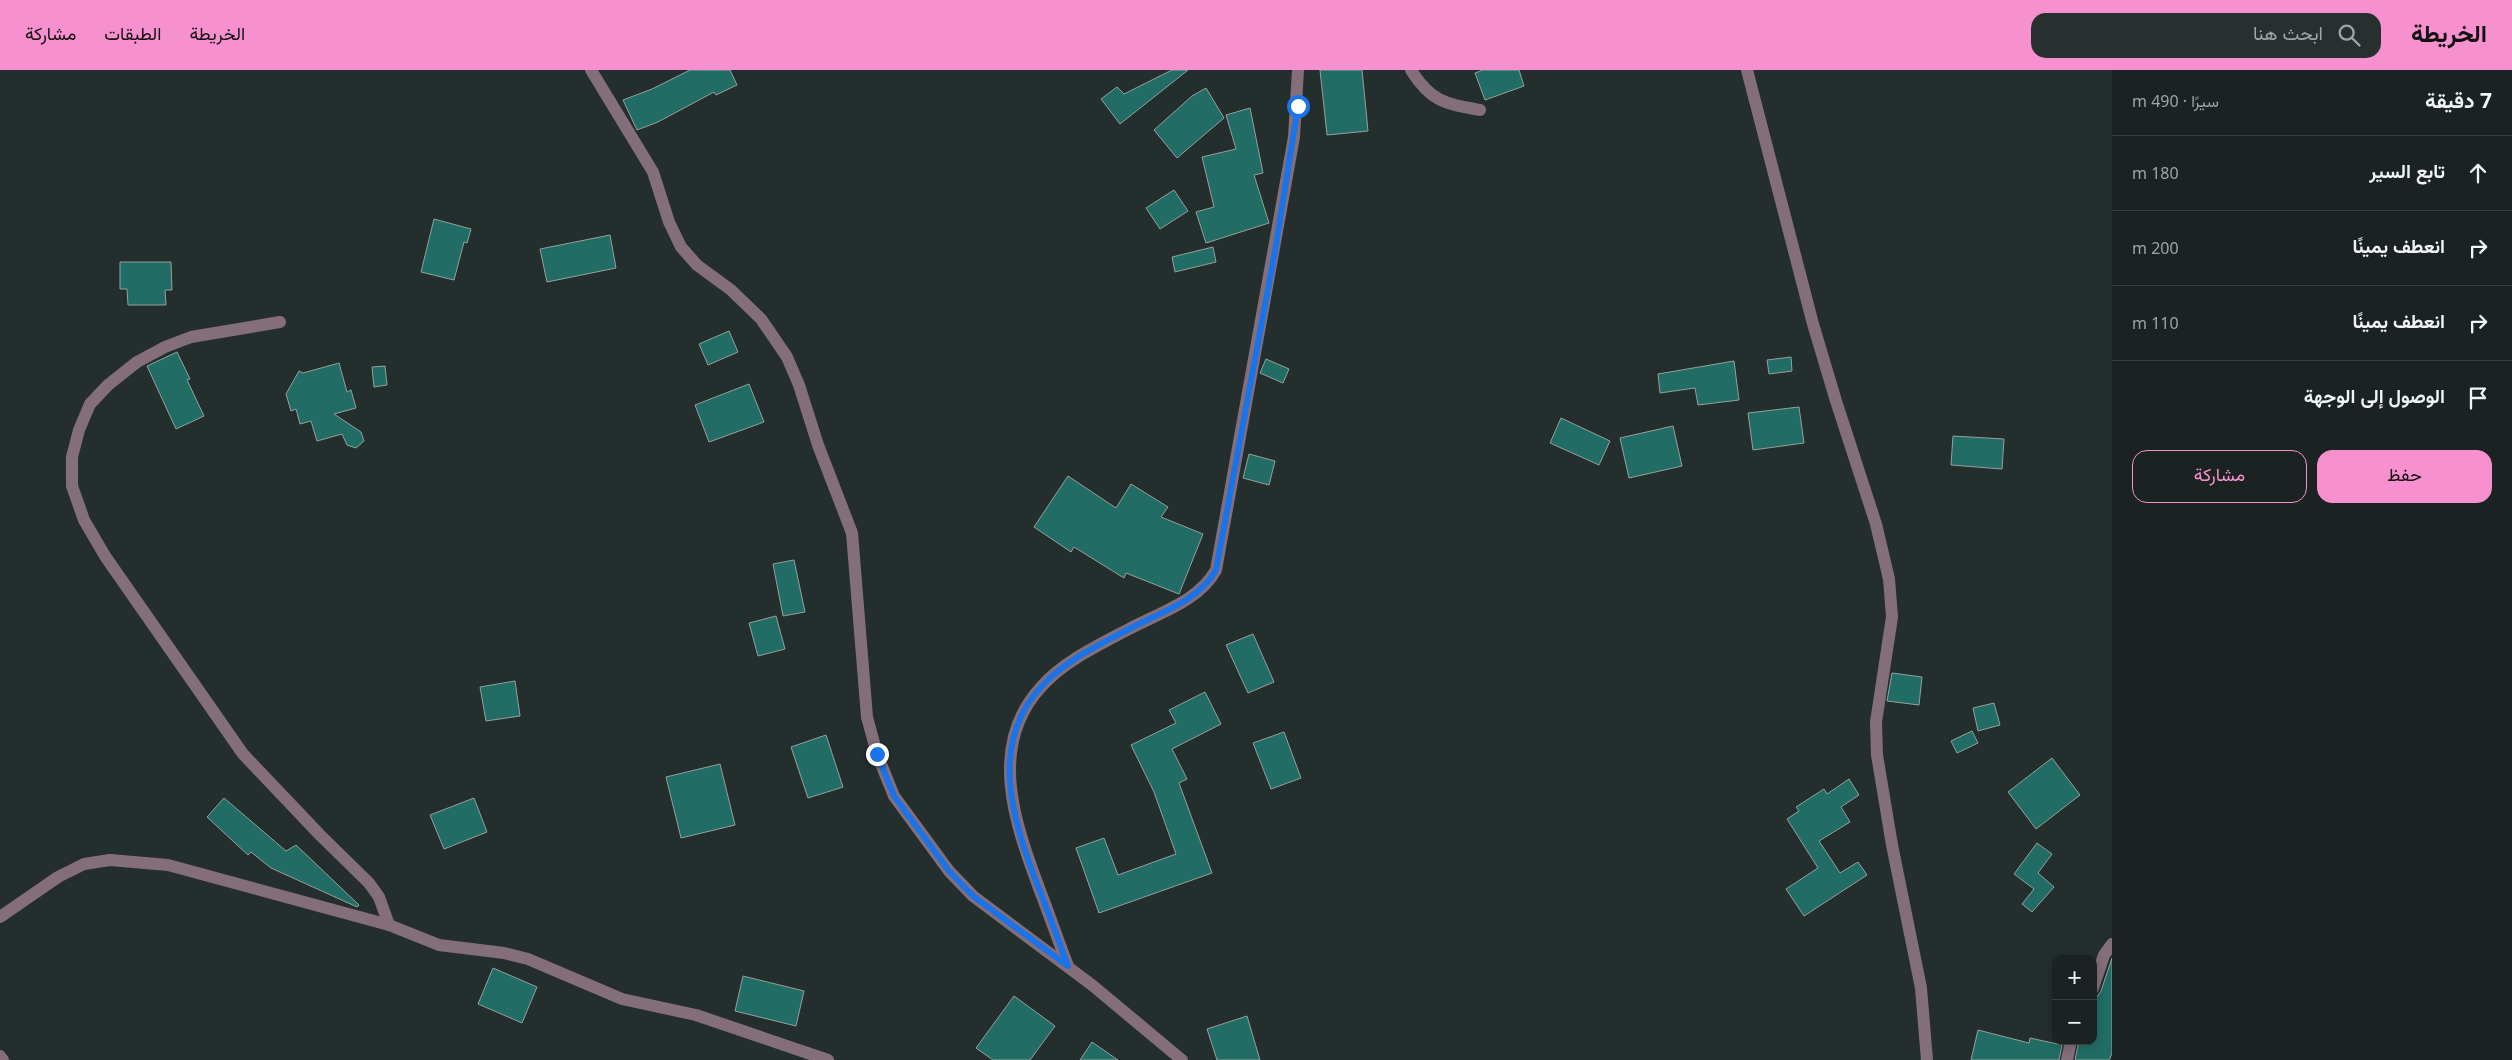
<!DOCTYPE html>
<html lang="ar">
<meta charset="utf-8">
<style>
:root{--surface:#1b2322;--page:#282f2f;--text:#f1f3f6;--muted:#a0a4a5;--line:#394040;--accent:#f790ce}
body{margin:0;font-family:"Noto Sans",Vazirmatn,sans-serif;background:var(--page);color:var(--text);direction:rtl}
.controls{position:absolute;right:15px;bottom:15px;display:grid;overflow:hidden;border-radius:10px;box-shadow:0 2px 12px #0003}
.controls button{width:45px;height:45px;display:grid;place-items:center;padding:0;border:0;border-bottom:1px solid var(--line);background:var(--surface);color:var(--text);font:25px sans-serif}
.stop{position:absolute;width:15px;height:15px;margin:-11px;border:4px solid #1a73e8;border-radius:50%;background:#fff}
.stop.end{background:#1a73e8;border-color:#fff;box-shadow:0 1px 5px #0008}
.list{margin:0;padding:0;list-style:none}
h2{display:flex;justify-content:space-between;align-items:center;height:65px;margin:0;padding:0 20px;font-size:21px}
h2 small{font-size:16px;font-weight:400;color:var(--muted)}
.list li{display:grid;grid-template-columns:32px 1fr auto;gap:15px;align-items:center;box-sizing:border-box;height:75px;padding:0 20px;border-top:1px solid var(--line)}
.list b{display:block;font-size:19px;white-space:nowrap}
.list em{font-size:16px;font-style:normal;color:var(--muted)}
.actions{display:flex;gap:10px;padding:15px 20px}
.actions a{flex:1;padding:11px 0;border:1px solid var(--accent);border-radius:15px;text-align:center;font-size:18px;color:var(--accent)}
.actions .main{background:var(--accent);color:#111}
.icon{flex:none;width:28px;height:28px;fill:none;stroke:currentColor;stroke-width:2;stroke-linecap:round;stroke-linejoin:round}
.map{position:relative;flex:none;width:2112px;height:990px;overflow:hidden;direction:ltr}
header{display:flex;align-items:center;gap:30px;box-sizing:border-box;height:70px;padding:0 25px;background:var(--accent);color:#111}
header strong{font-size:24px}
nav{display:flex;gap:28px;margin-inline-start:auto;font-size:18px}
.search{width:350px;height:45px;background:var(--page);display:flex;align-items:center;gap:12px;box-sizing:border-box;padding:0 18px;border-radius:15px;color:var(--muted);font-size:19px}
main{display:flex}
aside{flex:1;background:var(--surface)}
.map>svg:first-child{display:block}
</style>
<header>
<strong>الخريطة</strong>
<div class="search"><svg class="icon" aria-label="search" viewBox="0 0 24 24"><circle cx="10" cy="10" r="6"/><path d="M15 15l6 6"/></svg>ابحث هنا</div>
<nav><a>الخريطة</a><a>الطبقات</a><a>مشاركة</a></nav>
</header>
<main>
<aside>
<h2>7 دقيقة<small>سيرًا · 490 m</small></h2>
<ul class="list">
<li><svg class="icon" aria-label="ahead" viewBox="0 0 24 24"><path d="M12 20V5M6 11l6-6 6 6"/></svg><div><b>تابع السير</b></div><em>180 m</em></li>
<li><svg class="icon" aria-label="right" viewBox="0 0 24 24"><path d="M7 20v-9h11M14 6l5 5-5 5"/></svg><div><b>انعطف يمينًا</b></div><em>200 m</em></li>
<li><svg class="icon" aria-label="right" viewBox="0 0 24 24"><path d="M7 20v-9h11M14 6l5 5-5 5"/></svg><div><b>انعطف يمينًا</b></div><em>110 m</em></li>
<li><svg class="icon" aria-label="arrive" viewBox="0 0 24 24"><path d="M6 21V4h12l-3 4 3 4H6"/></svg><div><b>الوصول إلى الوجهة</b></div></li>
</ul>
<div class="actions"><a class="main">حفظ</a><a>مشاركة</a></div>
</aside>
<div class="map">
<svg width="2112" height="990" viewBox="0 0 2112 990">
<rect width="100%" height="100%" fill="#242f2d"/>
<g fill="#216d65" stroke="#94a19f">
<polygon points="690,0 730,0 737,15 716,25 714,22 658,52 637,60 623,30 652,19"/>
<polygon points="1172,0 1188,0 1120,54 1101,29 1117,17 1124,24"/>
<polygon points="1320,0 1362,0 1368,61 1327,65"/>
<polygon points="1483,0 1519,0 1524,16 1485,30 1475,3"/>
<polygon points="1206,18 1224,48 1177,88 1154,60 1192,26"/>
<polygon points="1250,38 1263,103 1254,105 1269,153 1206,173 1196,142 1214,137 1202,87 1236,79 1226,45"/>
<polygon points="1174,120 1188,141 1160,159 1146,138"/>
<polygon points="434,149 471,159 467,173 464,172 454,210 421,202"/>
<polygon points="610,165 616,198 547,212 540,179"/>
<polygon points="1213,177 1216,192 1175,202 1172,187"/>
<polygon points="120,192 171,192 172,220 165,220 166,235 128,235 127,219 120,219"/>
<polygon points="729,261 738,282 708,295 699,274"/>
<polygon points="177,282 190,309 187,310 204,346 176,359 147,296"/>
<polygon points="1791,287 1792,301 1769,304 1767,290"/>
<polygon points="1266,289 1289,299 1283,313 1260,303"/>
<polygon points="1734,291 1739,330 1698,335 1695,318 1660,323 1658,304"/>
<polygon points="339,293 347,322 351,320 356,338 334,344 361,362 364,371 356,378 347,375 342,364 317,371 311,351 300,354 296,339 291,341 286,324 299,301 303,303"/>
<polygon points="385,296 387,315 374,317 372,297"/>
<polygon points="749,314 764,352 709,372 695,335"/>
<polygon points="1799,337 1804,373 1753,380 1748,343"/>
<polygon points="1561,348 1610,371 1599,395 1550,373"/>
<polygon points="1673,356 1682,396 1629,408 1620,368"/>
<polygon points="1953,366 2004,369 2002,399 1951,395"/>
<polygon points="1249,384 1275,391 1269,415 1243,408"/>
<polygon points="1068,406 1116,438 1131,414 1168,437 1161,447 1203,464 1179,524 1126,503 1124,508 1074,477 1071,482 1034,457"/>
<polygon points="794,490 805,542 783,546 773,494"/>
<polygon points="776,546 785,579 758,586 749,553"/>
<polygon points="1253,564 1274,612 1248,623 1226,575"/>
<polygon points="1892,603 1922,607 1919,635 1887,631"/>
<polygon points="515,611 520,646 486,651 480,617"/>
<polygon points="1205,622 1221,654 1172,679 1187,709 1179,713 1212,803 1099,843 1076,778 1104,768 1118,805 1176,784 1154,722 1131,675 1176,653 1169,640"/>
<polygon points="1994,633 2000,655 1978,661 1973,638"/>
<polygon points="1972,661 1978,673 1957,683 1951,671"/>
<polygon points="1284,662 1301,708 1271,719 1253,673"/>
<polygon points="826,665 843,717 808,728 791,677"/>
<polygon points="2052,688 2080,725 2036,759 2008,722"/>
<polygon points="720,694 735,755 681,768 666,707"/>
<polygon points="1849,709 1859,725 1841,737 1850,752 1819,771 1840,803 1858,792 1867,805 1804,846 1786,819 1818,798 1787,749 1799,741 1796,737 1824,719 1827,724"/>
<polygon points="224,728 286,781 296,775 359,835 357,837 271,798 251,782 248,785 207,747"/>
<polygon points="474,728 487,762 444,779 430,745"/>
<polygon points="2037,773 2052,784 2038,803 2054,817 2032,842 2022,834 2034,819 2014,804"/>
<polygon points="2112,888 2112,983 2109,990 2075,990 2079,971 2093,971 2093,933 2101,921"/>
<polygon points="493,898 537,917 522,953 478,934"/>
<polygon points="743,906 804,921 796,956 735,941"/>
<polygon points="1014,926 1055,956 1030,990 993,990 976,978"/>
<polygon points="1247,946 1260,990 1217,990 1207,959"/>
<polygon points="1978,960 2029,973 2030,968 2062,975 2059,990 1971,990"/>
<polygon points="1092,972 1118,990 1080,990"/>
</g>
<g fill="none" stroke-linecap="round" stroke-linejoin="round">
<g stroke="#846e7a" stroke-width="12">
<polyline points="591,0 653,102 669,152 681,177 697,195 731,220 761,249 787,287 799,315 818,375 852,463 867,647 877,684 894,726 949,801 973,826 1092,915 1182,990"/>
<path d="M1411 0C1431 32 1446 34 1480 40"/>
<polyline points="1747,0 1813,254 1836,331 1876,454 1889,509 1892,547 1876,652 1877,685 1892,775 1921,918 1927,990"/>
<polyline points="280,252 191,267 165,277 137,292 108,315 90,334 79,360 72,387 72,416 84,450 105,486 243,684 320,765 369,813 379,827 389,855"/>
<polyline points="0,847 58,807 84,794 110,790 168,795 389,855 439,875 504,883 528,889 622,929 696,945 828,990"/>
<path d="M1068 896C1058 870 1049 844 1039 818 1015 753 987 676 1041 617 1064 591 1099 575 1129 559 1159 543 1199 531 1216 500L1294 67 1298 0"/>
<polyline points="2093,918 2104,885 2112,874"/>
<polyline points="0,986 3,990"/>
<polyline points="2067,990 2071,971"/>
</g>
</g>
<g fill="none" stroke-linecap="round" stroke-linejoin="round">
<path stroke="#1a73e8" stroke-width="6" d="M877 684 894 726 949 801 973 826 1068 896C1058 869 1048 841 1037 814 1013 750 988 675 1041 617 1064 591 1099 575 1129 559 1159 543 1199 531 1216 500L1275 181 1298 36"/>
</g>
</svg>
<div class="controls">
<button>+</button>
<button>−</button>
</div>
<div class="stop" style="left:1298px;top:36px"></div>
<div class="stop end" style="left:877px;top:684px"></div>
</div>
</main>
